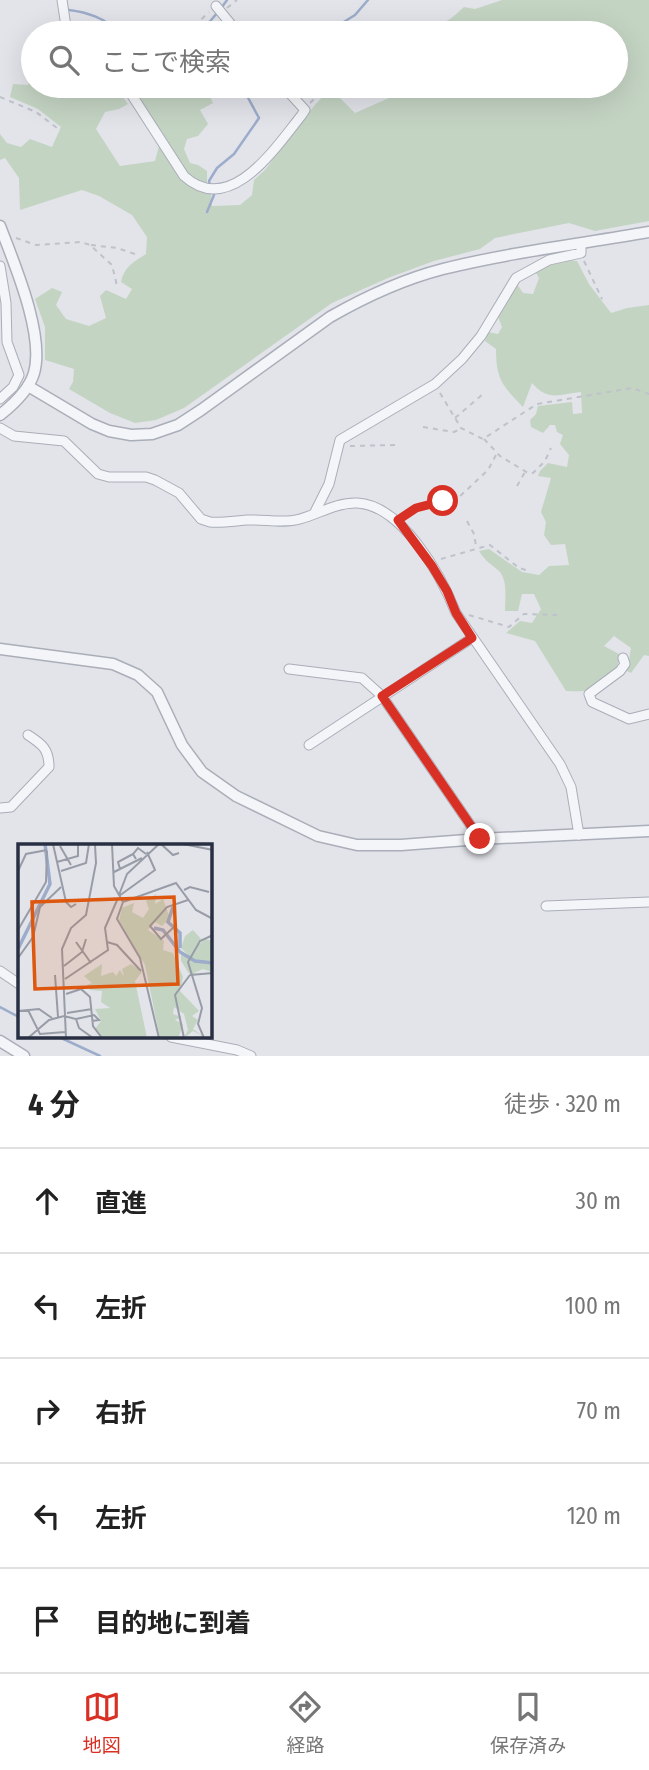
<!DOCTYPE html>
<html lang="ja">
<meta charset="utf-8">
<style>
:root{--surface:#fff;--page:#f2f2f2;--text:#222;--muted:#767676;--line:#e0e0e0;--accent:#d93025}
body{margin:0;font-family:"Fira Sans Condensed","Noto Sans JP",sans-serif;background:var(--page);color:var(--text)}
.stop{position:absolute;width:21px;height:21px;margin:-16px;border:5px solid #d93025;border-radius:50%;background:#fff}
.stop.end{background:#d93025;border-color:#fff;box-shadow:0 2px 7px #0008}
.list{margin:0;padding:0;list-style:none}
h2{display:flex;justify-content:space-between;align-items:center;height:91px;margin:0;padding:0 28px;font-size:30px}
h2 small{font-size:23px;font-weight:400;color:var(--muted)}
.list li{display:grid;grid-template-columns:46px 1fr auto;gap:21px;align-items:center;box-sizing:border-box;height:105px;padding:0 28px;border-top:2px solid var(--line)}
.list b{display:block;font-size:26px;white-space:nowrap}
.list em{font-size:23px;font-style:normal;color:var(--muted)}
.icon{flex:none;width:38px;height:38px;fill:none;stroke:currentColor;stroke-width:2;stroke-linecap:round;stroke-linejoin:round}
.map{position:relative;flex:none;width:649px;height:1056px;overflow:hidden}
.search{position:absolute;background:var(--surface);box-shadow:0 7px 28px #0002;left:21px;right:21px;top:21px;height:77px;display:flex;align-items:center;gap:18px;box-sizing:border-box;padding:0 24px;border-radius:38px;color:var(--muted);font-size:26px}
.sheet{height:616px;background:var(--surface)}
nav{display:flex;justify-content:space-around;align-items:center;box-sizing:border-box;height:98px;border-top:2px solid var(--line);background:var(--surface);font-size:19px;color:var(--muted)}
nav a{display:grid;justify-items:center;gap:4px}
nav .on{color:var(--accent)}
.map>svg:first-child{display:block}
</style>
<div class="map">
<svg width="649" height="1056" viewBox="0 0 649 1056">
<rect width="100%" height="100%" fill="#e2e4ea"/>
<g fill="#c4d4c3">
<path d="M502 0H649V221L595 231 569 223 495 238 480 249 434 261 388 278 332 303 184 408 156 420 135 423 110 413 69 389 73 382 74 369 45 360V327L35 299 52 288 62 292 56 305 66 319 89 326 106 318 100 296 106 290 126 299 132 289 121 282C124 267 133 262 146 254L147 237 132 215 99 196 82 190 20 210 19 178 5 158 0 160V134L7 143 21 147 30 139 52 147 61 127 38 109 10 97 13 84 28 85 32 75 33 86H115L128 104 119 109 105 112 96 129 120 166 155 161 159 146C175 168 182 186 211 191L212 206 240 205 252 195 254 180 265 170 314 106 327 92 337 95 355 113 389 98 392 86H422L433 90 450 86H616V33H411C420 25 428 27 439 24 450 21 456 14 464 7L475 9Z"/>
<polygon points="131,86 205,86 213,103 200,110 208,124 198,136 187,139 184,149 190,163 198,165 207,171 207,184 194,182 184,172"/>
<path d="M569 260 577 261 589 284 611 313 627 308 649 305V656L644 655 631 673 627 671 631 648 614 636 604 646 619 654C622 669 602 684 588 690 582 692 572 691 566 691L535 641 506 633 520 621 532 623 541 609 534 594H522L518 611H505C505 598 508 581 499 571 491 564 485 561 479 551L489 549 522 572 539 575 549 566 569 565 565 544 551 545 544 535 546 522 541 512 551 478 538 476 540 471 548 463 567 467 569 455 560 444 563 435 557 432 555 425H550L543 433 531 427 530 420 536 414 538 406 572 402 573 414 582 413 581 392C560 394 548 402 532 383L523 407C503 386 496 380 496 349L485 341 488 332 498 334 502 327 498 317 517 284 523 293 533 294 539 278 535 271 550 263Z"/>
</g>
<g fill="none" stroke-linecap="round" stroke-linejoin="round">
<g stroke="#9cacca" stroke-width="2.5">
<polyline points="222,7 227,0"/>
<path d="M69 10C85 12 108 18 117 33"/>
<polyline points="200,33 218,12"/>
<polyline points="326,33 355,15 368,0"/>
<polyline points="210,186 209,181 217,168 234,154 259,118 246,94 258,86"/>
<polyline points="207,212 214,195 213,192"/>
<polyline points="0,1007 19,1017"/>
<polyline points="59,1037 100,1056"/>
</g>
<defs>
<g id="minor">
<polyline points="62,0 67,33"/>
<polyline points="216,6 238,33"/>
<path d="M126 86 184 176C230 218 276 147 301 116L305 110 283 86"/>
<polyline points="0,266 6,303 7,342 19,375 13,387 0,399"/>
<path d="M0 428 14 436 64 441 98 474 109 477H146L155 480 179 493 201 519 210 522C222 523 234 521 247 520 265 519 283 524 300 519 318 514 338 502 357 503 402 505 441 575 456 613L560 764 571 787 579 835"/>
<polyline points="315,512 329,484 340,440 435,384 462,359 481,336 516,278 549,260 581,253 581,244"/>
<polyline points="623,658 625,664 620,671 589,694 592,702 629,719 649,714"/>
<polyline points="289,669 362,678 382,696 480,839"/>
<polyline points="309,745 472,638"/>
<path d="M0 808 11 807 49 767C49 749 42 744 28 735"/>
<polyline points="546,906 649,902"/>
<polyline points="0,971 19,984"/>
<polyline points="171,1037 237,1050 251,1056"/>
</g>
<g id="tertiary">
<path d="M0 226C14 263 45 335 34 373 29 390 14 404 0 415"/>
<path d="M28 386 92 424 109 431 131 435 152 434 178 425 201 410 330 317C365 297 404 279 443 269 511 252 581 244 649 232"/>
<polyline points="0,649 113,664 138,675 157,692 182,745 202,772 236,796 318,836 357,845 401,845 480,839 649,831"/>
<polyline points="0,1041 24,1056"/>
</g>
</defs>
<use href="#minor" stroke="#aaaeb8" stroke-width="11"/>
<use href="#tertiary" stroke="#aaaeb8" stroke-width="13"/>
<g stroke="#bfc2c9" stroke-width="2" stroke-dasharray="5 5" stroke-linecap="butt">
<polyline points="227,8 237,0"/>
<polyline points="187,33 209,12"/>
<polyline points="431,86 437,86"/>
<polyline points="0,97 36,112 57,128"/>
<polyline points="310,103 322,91 332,86"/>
<polyline points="16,238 36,245 81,242 90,245 112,265 117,286"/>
<polyline points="91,245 117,248 138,255"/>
<polyline points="584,261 602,299"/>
<polyline points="440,393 461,428 483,439 537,404 632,388 649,394"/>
<polyline points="455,418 483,394"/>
<polyline points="423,427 454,432 460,429"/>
<polyline points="484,439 500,456 528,473 533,473 545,461 551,448"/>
<polyline points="350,446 396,445"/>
<polyline points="517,486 525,472"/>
<polyline points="405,516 416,508 457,499 488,470 497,453"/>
<polyline points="467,521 474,534 476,546"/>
<polyline points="441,559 490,545 519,568 526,570"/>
<polyline points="469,615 509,627 524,614 557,615"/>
</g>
<use href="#minor" stroke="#f4f5f8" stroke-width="9"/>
<use href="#tertiary" stroke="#f4f5f8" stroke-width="10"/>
</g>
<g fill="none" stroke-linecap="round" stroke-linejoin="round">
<polyline stroke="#d93025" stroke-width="9" points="443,501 416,508 398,520 432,566 447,591 456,613 472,638 382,696 480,839"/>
</g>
<g transform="translate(18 844)">
<rect width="194" height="194" fill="#e2e4ea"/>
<path d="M138 50 137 60 145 55 152 74 144 82 137 78 130 86 146 97 145 106 155 109 165 133 162 147 181 167 174 172 180 176 175 185 185 192 175 187 166 194 170 186 166 170 156 163 155 170 164 173 157 176 165 180 161 192 165 194H142L127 121 101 76 104 64 116 59 114 68 125 74 131 65 128 57ZM175 86 183 95 176 105 187 95 194 97V128L185 125 172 131 163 117V109L169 110 163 104 167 92ZM84 120 83 132 95 128 98 132 102 126 106 133 104 125 113 120 124 128 117 137 129 194H84L77 185 83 177 77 165 92 164 83 158 84 147 72 146 69 141 74 139 66 132Z" fill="#c4d4c3"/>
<path fill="none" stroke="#9cacca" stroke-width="3.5" d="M155 63 150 78 162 89V104M136 84 145 86 162 108 177 117 195 119M0 105 32 40 27 0"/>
<path fill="none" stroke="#989ca7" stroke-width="2" d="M35 0 48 58 53 63 58 60M94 0 96 42 105 58 158 39 178 66 195 75M143 0 155 11 161 9M165 0 195 6M42 2 53 21M118 15 115 10 120 4 128 10M39 18 60 12V0M102 25 100 18 115 10M0 27 8 10 29 6M43 27 68 19 71 0M96 28 124 14M166 46 172 43 191 48M101 51 109 30 141 0M101 52 137 26 129 8M105 58 99 75 122 114 141 194M157 82 143 95 132 82 149 63 170 56M0 86 28 38 29 7M58 98 73 119M89 98 99 101 123 127M0 114 15 93 22 63 43 43M46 122 64 108 68 95M37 131 40 173M172 131 195 129M47 135 90 106 87 84 100 54M48 150 63 145 72 153 75 182 84 194M10 166 22 190 47 188M0 167 21 165 34 174M49 169 74 165M58 175 76 171 81 176 74 177M10 194 31 176 46 172 58 175 61 184 75 194M48 194 44 105 53 84 68 71 78 19 77 1M166 194 157 151 172 131M186 194 180 180 184 164 170 118 182 97 195 91"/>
<path fill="#de570f" fill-opacity="0.15" stroke="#de570f" stroke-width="3.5" d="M156 53 160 140 17 145 14 58Z"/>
<rect width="194" height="194" fill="none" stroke="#292f42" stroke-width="3.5"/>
</g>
</svg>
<div class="stop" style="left:443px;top:501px"></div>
<div class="stop end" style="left:480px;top:839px"></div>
<div class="search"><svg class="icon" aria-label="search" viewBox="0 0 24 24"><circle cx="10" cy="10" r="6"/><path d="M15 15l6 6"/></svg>ここで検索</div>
</div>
<section class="sheet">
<h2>4 分<small>徒歩 · 320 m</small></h2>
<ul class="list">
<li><svg class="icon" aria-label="ahead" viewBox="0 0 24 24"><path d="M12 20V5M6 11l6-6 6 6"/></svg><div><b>直進</b></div><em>30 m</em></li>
<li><svg class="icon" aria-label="left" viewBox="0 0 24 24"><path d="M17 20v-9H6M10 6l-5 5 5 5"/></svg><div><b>左折</b></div><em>100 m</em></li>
<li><svg class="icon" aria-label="right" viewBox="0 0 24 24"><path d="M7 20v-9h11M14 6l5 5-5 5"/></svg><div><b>右折</b></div><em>70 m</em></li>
<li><svg class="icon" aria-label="left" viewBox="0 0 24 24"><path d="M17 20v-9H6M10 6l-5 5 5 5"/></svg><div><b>左折</b></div><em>120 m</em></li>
<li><svg class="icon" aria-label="arrive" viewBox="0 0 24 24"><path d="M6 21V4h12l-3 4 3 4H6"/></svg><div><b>目的地に到着</b></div></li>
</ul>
</section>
<nav>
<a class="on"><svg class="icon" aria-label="map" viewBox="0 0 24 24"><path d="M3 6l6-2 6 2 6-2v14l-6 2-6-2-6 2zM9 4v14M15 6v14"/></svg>地図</a>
<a><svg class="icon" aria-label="directions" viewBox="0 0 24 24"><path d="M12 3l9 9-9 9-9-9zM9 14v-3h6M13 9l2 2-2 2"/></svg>経路</a>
<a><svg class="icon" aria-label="saved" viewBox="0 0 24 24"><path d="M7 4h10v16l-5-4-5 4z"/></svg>保存済み</a>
</nav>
